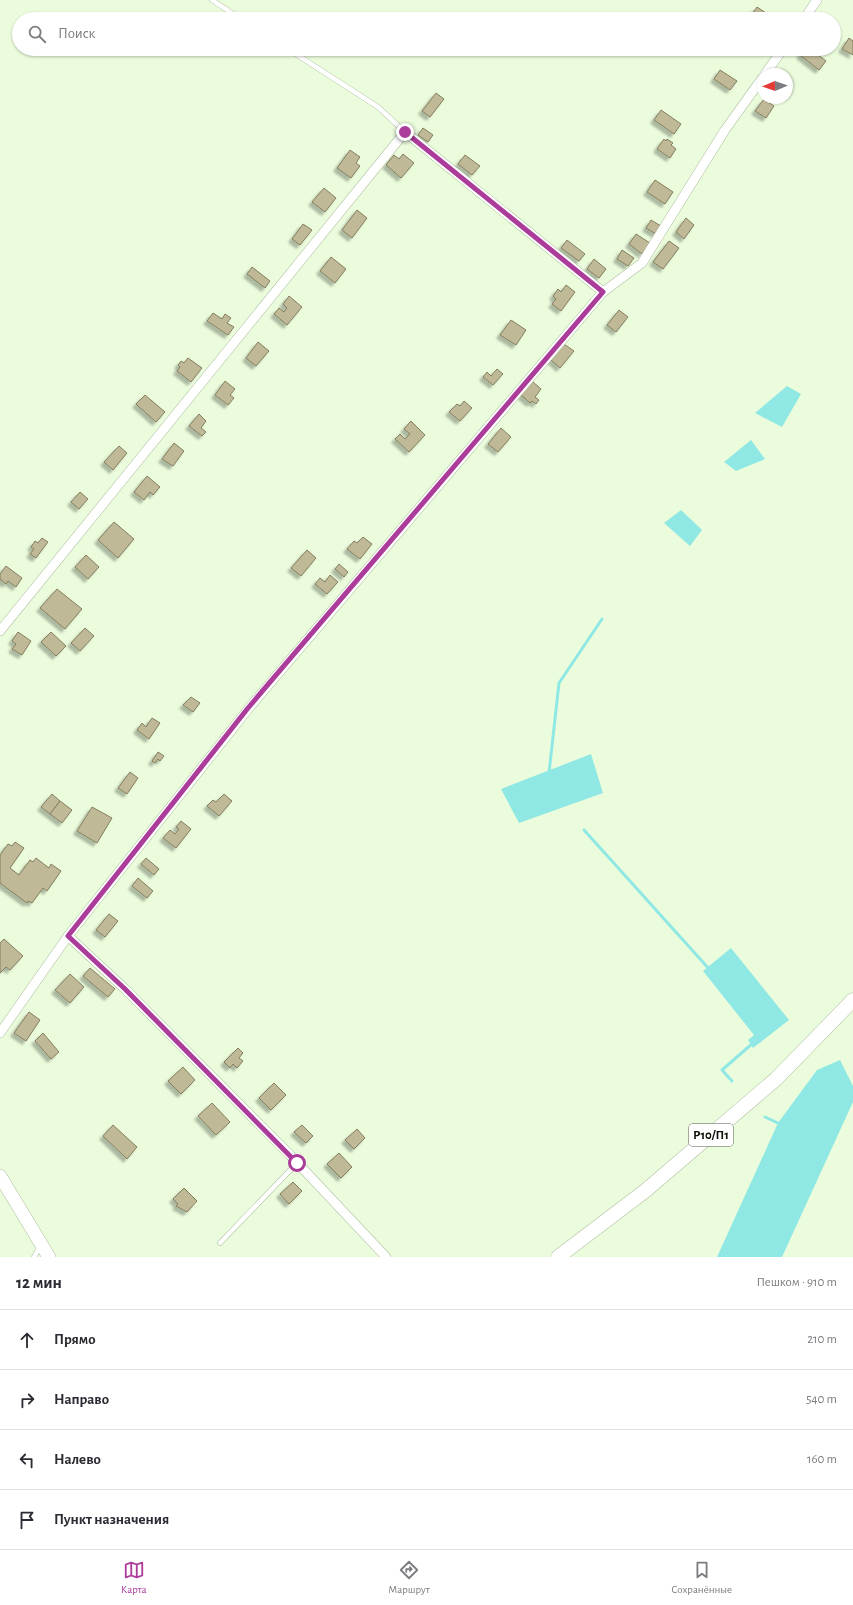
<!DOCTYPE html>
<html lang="ru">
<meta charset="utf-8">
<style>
:root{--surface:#fff;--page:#f2f2f3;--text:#2b2b33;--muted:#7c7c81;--line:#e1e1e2;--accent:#ab3c9a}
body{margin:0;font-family:"Alegreya Sans",sans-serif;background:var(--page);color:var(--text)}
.compass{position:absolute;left:757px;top:68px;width:36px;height:36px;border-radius:50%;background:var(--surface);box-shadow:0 1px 3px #0004;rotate:268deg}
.stop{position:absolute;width:12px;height:12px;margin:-9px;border:3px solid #ab3c9a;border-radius:50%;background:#fff}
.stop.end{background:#ab3c9a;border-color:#fff;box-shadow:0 1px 4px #0008}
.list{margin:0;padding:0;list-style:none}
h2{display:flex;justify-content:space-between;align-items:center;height:52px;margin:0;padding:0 16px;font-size:17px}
h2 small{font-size:13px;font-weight:400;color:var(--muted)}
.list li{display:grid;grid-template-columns:26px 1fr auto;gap:12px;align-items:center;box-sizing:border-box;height:60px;padding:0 16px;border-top:1px solid var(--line)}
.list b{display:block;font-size:15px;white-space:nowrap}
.list em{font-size:13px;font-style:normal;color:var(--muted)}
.icon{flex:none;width:22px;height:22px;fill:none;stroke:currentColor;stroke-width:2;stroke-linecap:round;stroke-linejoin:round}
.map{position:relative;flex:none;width:853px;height:1257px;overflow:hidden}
.search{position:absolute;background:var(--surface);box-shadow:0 1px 3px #0004;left:12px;right:12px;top:12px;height:44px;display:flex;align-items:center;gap:10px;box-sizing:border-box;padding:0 14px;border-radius:22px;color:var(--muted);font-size:15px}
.sheet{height:292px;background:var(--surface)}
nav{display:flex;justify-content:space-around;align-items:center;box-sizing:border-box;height:56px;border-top:1px solid var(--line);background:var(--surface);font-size:11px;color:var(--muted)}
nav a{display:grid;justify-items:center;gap:2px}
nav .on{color:var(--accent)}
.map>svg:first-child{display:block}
</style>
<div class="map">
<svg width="853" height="1257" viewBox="0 0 853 1257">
<defs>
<filter id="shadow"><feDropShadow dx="-3.5" dy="3.5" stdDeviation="1" flood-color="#0004"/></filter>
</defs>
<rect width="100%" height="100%" fill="#ebfcdc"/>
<g fill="#90e8e4">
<polygon points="787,386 801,394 782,427 755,413"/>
<polygon points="751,440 765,459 736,471 724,462"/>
<polygon points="681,510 702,530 690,546 664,523"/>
<polygon points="591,754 603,793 519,823 501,789"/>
<polygon points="731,948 789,1020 753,1048 748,1040 754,1035 703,971"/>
<polygon points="840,1060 853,1086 853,1102 782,1257 717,1257 778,1123 817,1070"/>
</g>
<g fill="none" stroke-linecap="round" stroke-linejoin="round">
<g stroke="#90e8e4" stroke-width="3">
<polyline points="549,773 559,683 602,619"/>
<polyline points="584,830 710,970"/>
<polyline points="732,1081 722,1070 753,1043"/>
<polyline points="765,1117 780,1124"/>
</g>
</g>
<g fill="#bfb997" stroke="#837e5e" filter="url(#shadow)">
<polygon points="757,7 775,19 745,19 748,15 750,17"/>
<polygon points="849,38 853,41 853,55 842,49"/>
<polygon points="805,49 818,49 820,51 817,54 826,61 819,70 800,55"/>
<polygon points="720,70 737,81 730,90 714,79"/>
<polygon points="436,93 444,99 430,117 422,111"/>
<polygon points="764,99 774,106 766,118 755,111"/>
<polygon points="661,110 681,124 674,134 654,120"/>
<polygon points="423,128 433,135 428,142 418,135"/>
<polygon points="664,139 666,141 667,139 673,143 671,145 676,149 670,158 657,149"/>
<polygon points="350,150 360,157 356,163 360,166 351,178 337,168"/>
<polygon points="403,154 414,163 401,178 386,165 394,155 399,159"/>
<polygon points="465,155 480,166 472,175 458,164"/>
<polygon points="655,180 673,192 665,204 647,192"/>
<polygon points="324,188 336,198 325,212 312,202"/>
<polygon points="357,210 367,218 352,238 342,230"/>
<polygon points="686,218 694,225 684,239 676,232"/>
<polygon points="651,220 661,226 656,234 646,228"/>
<polygon points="303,224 312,230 300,245 292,239"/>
<polygon points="636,234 650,243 642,254 629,244"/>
<polygon points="567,240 585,254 579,261 561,248"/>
<polygon points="669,241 679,248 663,269 653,262"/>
<polygon points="622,250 634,258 628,266 617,259"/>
<polygon points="331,257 346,269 335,283 320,271"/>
<polygon points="594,259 606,269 599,278 587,269"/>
<polygon points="252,267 270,281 265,288 247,274"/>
<polygon points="566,285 575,292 561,311 552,304 556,299 553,296 558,289 561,292"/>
<polygon points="289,296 302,307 287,325 274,314 279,308 284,312 287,308 283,304"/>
<polygon points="619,310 628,317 616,332 607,325"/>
<polygon points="213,313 222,319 225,314 231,318 227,323 234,327 228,335 207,321"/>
<polygon points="511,320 526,330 516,345 500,335"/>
<polygon points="258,342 269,351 256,366 246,358"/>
<polygon points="564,344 574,351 560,368 551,360"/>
<polygon points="188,358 202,368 191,382 177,371 180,367 178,365 181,361 184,363"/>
<polygon points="497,369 503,374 493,385 483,377 487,372 491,376"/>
<polygon points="225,381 235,389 230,395 234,398 228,405 215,395"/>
<polygon points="532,381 541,389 535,397 539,400 536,404 532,401 530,403 521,395"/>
<polygon points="145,395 165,412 156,422 136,404"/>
<polygon points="464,401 472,408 460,421 449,412 457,404 460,406"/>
<polygon points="199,414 206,421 201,428 206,432 202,436 189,426"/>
<polygon points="411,421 425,435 409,452 395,439 400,434 405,439 410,434 404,429"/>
<polygon points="501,428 511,437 498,452 488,444"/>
<polygon points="174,443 184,451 173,466 162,459"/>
<polygon points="119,446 127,453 113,470 104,462"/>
<polygon points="147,476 160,487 153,495 150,492 144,500 134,492"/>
<polygon points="80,492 88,499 79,509 71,502"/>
<polygon points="114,522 134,539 118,558 98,540"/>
<polygon points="363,537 372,544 360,559 347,549 354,541 357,543"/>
<polygon points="42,538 48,542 36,558 30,554 34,549 31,547 35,541 38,543"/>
<polygon points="307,550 316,558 301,576 291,568"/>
<polygon points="86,555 99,567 88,579 75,567"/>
<polygon points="339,564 348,572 344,577 335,569"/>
<polygon points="6,566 22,578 16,587 8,581 6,584 0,579 0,574"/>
<polygon points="330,575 338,582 327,594 315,584 320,578 325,582"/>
<polygon points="57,589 82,609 65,629 40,608"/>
<polygon points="85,628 94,636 80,651 71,643"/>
<polygon points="18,632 31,641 22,655 12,649 16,644 12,641"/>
<polygon points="51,632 66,646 56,656 41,642"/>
<polygon points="191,697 200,703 193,712 183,705"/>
<polygon points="152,718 160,723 149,739 137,730 142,723 146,727"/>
<polygon points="158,752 164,756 160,761 158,759 155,763 152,761"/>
<polygon points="130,772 138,778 127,794 118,788"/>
<polygon points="52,794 60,801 50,814 41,807"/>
<polygon points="224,794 232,801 219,816 207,806 213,800 216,802"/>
<polygon points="60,801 72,810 62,823 50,814"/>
<polygon points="92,807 112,818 97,843 77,831"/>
<polygon points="181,821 191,829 176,848 163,838 170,830 175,834 179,829 176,827"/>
<polygon points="15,842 24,848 10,868 19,875 30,860 33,862 36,858 49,868 51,864 61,871 47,891 43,888 32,903 28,901 27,903 0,883 0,855 8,844 12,846"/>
<polygon points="146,858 159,869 154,875 141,864"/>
<polygon points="138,878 153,891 147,898 132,886"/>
<polygon points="109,914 118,921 105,937 96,930"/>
<polygon points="4,939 23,956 10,970 6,967 0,973 0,943"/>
<polygon points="90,968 115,989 108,997 83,976"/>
<polygon points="70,974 84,987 70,1003 55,990"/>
<polygon points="29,1012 40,1020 26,1041 14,1033"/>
<polygon points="43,1033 59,1052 51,1059 35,1041"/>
<polygon points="238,1048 243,1053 239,1058 243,1061 237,1068 233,1064 230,1068 224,1062"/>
<polygon points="183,1067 195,1080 181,1094 168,1081"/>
<polygon points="274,1083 286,1095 271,1110 259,1098"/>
<polygon points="212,1103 230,1122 216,1135 198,1116"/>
<polygon points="113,1125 137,1147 127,1159 103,1136"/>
<polygon points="302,1125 313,1136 306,1143 294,1132"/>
<polygon points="357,1129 365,1138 354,1149 345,1140"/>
<polygon points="339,1153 352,1167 341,1178 327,1164"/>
<polygon points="293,1182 302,1191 289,1204 280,1194"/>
<polygon points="184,1188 197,1201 187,1212 176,1206 178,1204 173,1199"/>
</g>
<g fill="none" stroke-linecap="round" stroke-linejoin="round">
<defs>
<g id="lane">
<polyline points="212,0 241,19"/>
<polyline points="288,49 378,107 405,132"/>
<polyline points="220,1243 297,1163"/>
<polyline points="34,1257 40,1247"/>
</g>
<g id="street">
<polyline points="804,19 817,0"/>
<polyline points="765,74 783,49"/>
<polyline points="0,631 405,132 603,292"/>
<polyline points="68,936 125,989 290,1155 386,1257"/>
<polyline points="0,1033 68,936 249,708 603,292 642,263 725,130 763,77"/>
</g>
<polyline id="secondary" points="0,1176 49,1257"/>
<polyline id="primary" points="558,1257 645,1191 776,1079 853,1000"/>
</defs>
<use href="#lane" stroke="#aebea0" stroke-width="5.5"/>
<use href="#street" stroke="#aebea0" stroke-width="10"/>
<use href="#secondary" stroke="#aebea0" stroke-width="14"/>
<use href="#primary" stroke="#aebea0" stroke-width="15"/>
<use href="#lane" stroke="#fff" stroke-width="4.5"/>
<use href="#street" stroke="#fff" stroke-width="9"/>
<use href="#secondary" stroke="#fff" stroke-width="13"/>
<use href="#primary" stroke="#fff" stroke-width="14"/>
</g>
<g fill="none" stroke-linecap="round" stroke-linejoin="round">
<polyline stroke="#ab3c9a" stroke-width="5" points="297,1163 125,989 68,936 248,708 603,292 405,132"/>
</g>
<g text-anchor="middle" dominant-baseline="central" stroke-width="4" stroke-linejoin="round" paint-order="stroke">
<rect fill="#fff" stroke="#565952" stroke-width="1" x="689" y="1124" width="44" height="22" rx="3"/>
<g font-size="13" font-weight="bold" fill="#0d1208">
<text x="711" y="1135">Р10/П1</text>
</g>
</g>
</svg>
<svg class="compass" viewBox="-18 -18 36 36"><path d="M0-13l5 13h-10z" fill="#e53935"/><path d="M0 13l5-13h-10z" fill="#7c7c81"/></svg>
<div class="stop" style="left:297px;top:1163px"></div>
<div class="stop end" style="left:405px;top:132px"></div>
<div class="search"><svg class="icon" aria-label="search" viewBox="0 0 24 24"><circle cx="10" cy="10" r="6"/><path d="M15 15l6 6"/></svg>Поиск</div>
</div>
<section class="sheet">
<h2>12 мин<small>Пешком · 910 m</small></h2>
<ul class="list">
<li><svg class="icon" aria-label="ahead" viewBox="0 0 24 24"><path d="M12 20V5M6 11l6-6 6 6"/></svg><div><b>Прямо</b></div><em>210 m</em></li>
<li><svg class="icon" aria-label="right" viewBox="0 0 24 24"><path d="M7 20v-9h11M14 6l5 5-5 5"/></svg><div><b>Направо</b></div><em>540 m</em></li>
<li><svg class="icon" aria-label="left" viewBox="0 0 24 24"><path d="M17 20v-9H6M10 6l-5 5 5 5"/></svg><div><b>Налево</b></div><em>160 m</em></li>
<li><svg class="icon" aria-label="arrive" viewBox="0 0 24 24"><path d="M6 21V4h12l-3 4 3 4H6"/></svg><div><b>Пункт назначения</b></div></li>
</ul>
</section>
<nav>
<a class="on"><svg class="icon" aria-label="map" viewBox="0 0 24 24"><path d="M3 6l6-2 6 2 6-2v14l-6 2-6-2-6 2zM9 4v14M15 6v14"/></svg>Карта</a>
<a><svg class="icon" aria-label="directions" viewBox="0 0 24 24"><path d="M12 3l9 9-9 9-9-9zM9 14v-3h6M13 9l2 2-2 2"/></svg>Маршрут</a>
<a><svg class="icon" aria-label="saved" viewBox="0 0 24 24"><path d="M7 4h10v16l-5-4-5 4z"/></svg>Сохранённые</a>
</nav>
